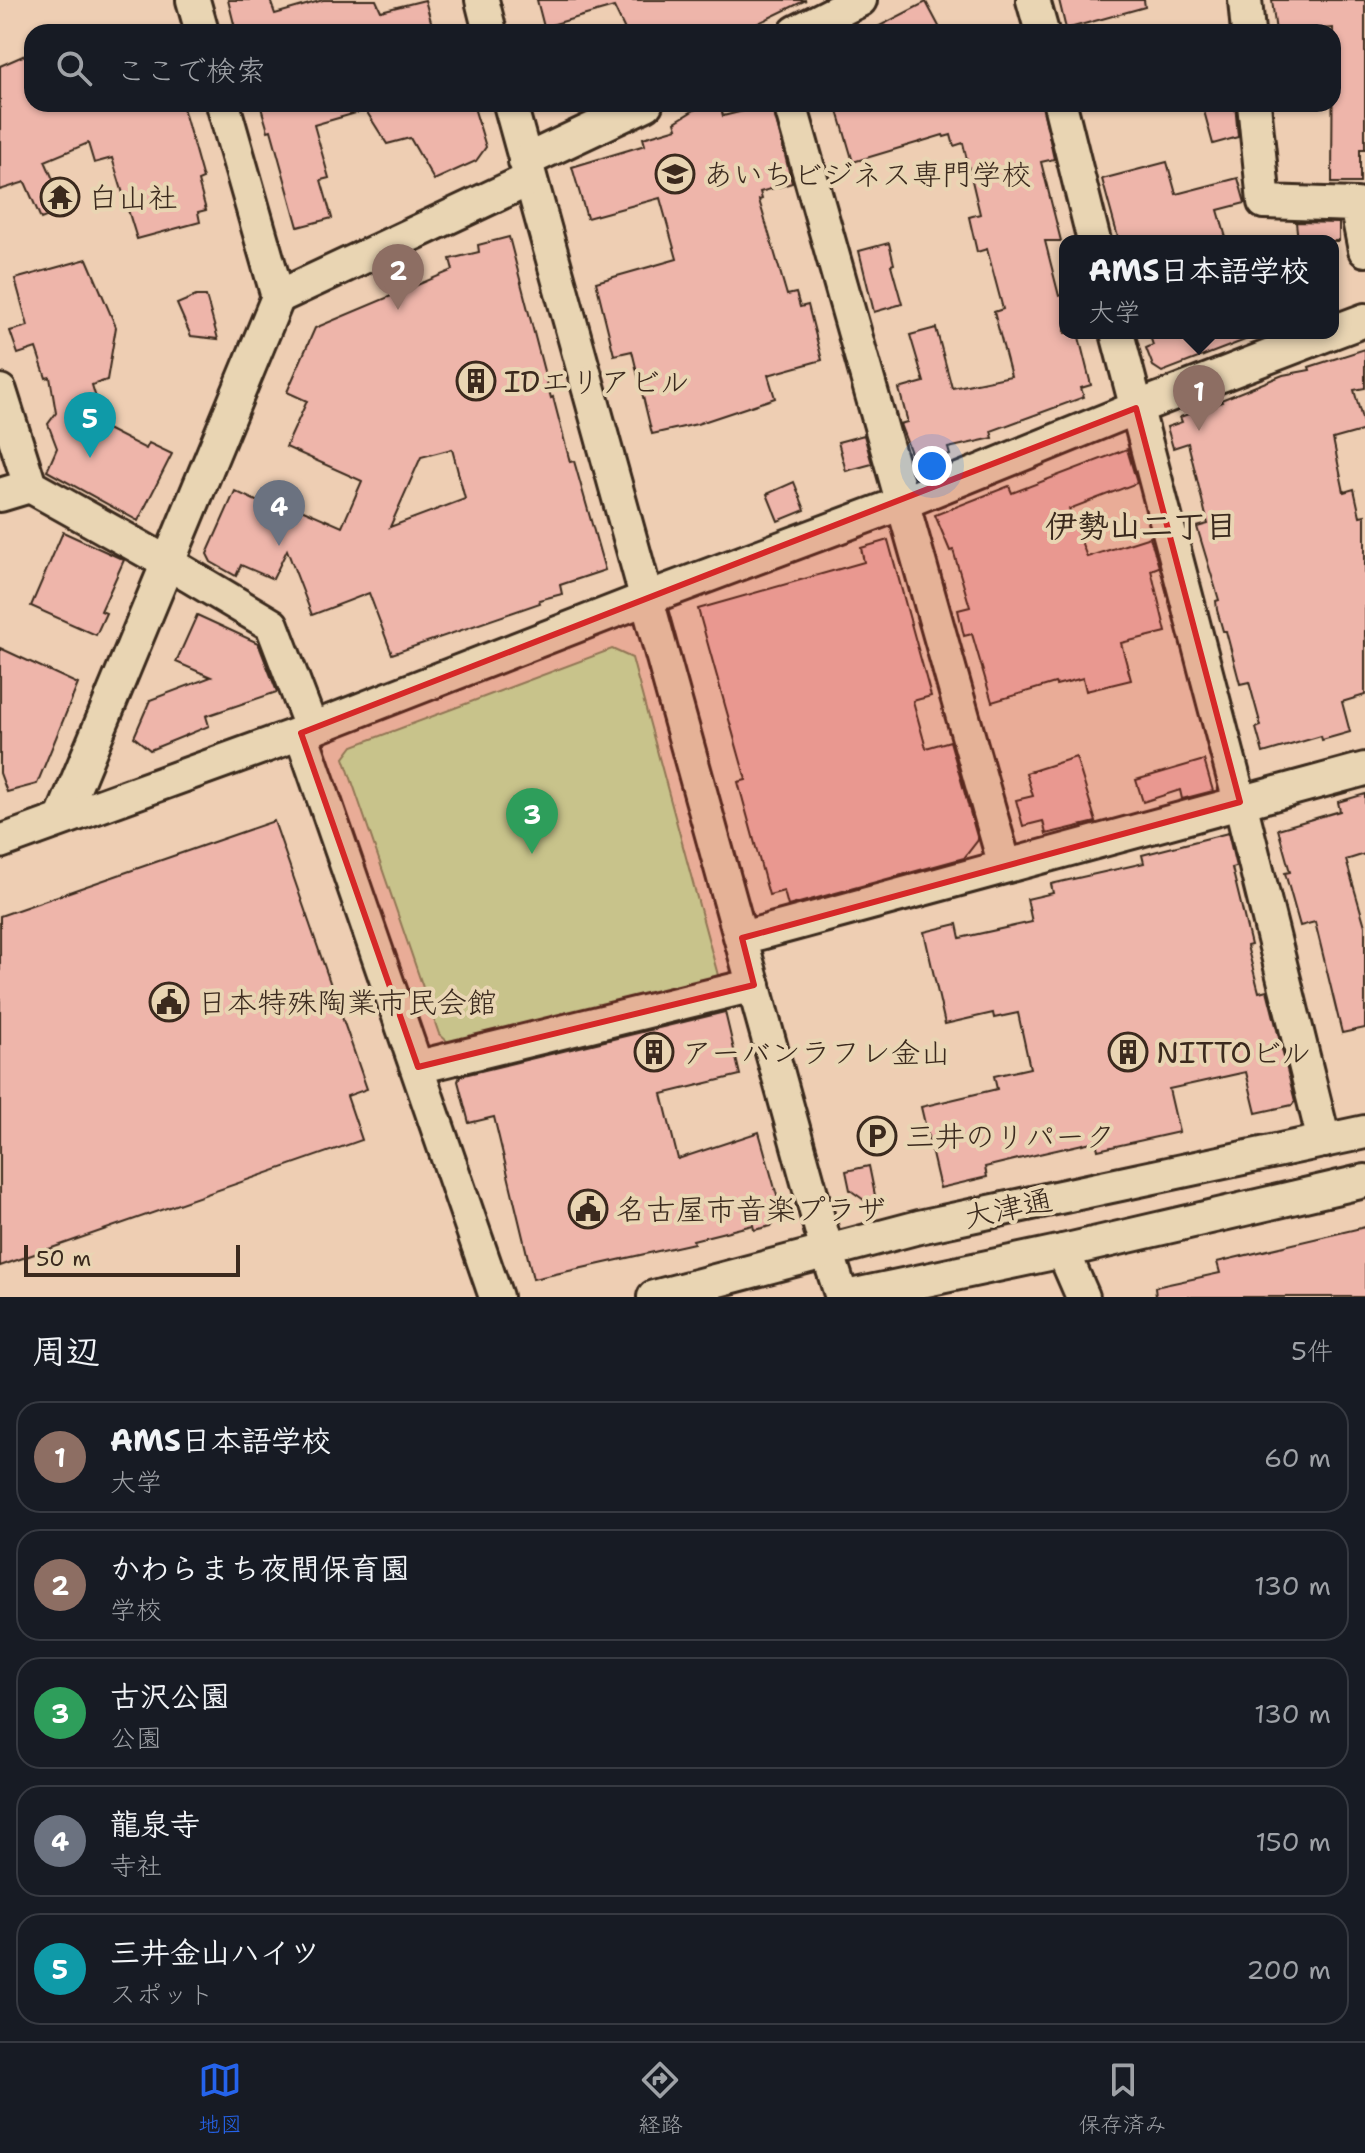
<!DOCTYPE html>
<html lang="ja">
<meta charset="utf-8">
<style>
:root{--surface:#171b24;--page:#242831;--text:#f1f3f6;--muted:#9ea1a6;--line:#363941;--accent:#2563eb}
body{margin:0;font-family:"Shantell Sans","Klee One",sans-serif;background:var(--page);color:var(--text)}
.scale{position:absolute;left:24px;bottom:20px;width:216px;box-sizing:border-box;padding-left:8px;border:4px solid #3b2a1e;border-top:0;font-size:22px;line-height:28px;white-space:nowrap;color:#3b2a1e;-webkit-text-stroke:6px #e9d5b3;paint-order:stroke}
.you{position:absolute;left:932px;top:466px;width:28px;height:28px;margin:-20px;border:6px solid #fff;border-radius:50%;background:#1a73e8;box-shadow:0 0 0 12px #1a73e833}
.badge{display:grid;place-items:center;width:52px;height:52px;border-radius:50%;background:var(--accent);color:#fff;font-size:26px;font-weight:700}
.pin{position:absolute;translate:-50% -66px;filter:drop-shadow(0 2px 4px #0008)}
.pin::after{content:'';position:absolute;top:42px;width:28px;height:24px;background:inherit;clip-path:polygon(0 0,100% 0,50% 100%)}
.popup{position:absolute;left:1059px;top:235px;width:280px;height:104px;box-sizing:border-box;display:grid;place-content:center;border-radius:16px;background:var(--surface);filter:drop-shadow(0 2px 6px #0005);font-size:26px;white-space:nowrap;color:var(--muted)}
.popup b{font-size:30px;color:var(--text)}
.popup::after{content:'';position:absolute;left:50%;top:100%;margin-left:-16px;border:16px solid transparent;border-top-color:var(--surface)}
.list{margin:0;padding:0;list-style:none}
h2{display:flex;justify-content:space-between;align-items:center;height:104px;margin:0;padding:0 32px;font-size:34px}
h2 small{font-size:26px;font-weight:400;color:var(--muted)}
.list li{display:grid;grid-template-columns:52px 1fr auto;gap:24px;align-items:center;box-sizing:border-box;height:112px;margin:0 16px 16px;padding:0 16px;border:2px solid var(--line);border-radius:24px}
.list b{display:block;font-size:30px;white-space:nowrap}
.list p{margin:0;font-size:26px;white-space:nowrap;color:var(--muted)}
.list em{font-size:26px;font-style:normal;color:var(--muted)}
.icon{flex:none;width:44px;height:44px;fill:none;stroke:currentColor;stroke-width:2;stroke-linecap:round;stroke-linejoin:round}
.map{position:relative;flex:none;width:1365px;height:1297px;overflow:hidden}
.search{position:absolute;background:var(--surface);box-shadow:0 2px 6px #0004;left:24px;right:24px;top:24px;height:88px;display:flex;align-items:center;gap:20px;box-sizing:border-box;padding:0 28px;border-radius:24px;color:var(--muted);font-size:30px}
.sheet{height:744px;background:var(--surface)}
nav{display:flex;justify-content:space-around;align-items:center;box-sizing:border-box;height:112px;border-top:2px solid var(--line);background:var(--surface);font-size:22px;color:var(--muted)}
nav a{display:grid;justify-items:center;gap:4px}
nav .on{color:var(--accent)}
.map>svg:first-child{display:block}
</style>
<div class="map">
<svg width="1365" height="1297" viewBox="0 0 1365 1297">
<rect width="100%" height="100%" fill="#eeceb3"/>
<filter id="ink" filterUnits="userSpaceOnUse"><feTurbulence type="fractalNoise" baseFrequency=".0125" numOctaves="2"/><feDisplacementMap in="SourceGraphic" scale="16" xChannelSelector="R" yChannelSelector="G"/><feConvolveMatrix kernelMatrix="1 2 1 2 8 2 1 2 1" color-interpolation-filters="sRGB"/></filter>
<g filter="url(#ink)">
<polygon fill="#c5eaa4" stroke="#808a61" stroke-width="2" points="612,649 632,658 719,979 449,1043 439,1034 344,758 353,746"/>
<g fill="#eeb5aa" stroke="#3b2a1e" stroke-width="2" fill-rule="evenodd">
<polygon points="228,0 270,0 275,14 323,0 376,0 381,11 425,0 434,32 236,32"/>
<polygon points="537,0 806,0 740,32 626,32 614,7 544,27"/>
<polygon points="1059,0 1144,0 1145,7 1066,29"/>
<polygon points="1272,0 1365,0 1365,149 1360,149 1360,183 1332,183 1333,28 1276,32"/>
<polygon points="926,2 942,32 868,32"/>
<polygon points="32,52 32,104 182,104 203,179 198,181 206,210 198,212 200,222 137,239 112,158 94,163 88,143 45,161 66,209 41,219 25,182 0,190 0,66"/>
<polygon points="260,104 473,104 486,147 476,161 434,180 410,138 387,144 363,106 363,111 314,125 329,178 321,180 332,218 298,227 271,130 268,131"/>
<polygon points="714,104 720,104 723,116 772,104 792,183 760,192 762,199 759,200 787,295 796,293 800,307 808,305 822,360 768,375 775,398 697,424 652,434 632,351 614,355 596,282 677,259 660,198 587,218 572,167 645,145 643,138 677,128 675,122 696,109"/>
<polygon points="836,104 1042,104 1054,159 1041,162 1061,241 1045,241 1059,296 1065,294 1065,333 1078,333 1091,385 1081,388 1084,397 991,431 993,438 948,448 950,455 918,464 915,452 911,453 900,424 907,422 907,419 899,389 924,382 910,335 936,328 952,388 1011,376 994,312 1003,309 987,249 977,252 969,217 980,214 963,143 954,146 951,135 944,137 943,135 853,162"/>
<polygon points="1208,104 1235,104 1238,137 1213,144 1204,111 1209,110"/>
<polygon points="1167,162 1176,194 1238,178 1245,203 1218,210 1227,241 1119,241 1102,179"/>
<polygon points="1296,222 1339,223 1339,241 1298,241"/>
<path d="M509 237 551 398 553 397 570 462 574 461 605 570 560 585 562 594 539 600 540 603 392 654 369 593 312 615 287 550 273 579 241 565 236 576 211 562 207 554 235 491 271 508 276 498 342 527 362 481 286 447 307 401 287 392 315 328 453 270 450 259 479 252 478 245ZM452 449 465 499 390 527 421 457Z"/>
<polygon points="889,243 894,264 891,265 902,304 874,312 859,251"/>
<polygon points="87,259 116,327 107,380 92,385 105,428 146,449 149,443 172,454 138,521 47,471 57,448 48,424 56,413 50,377 46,378 36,348 18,354 10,331 28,326 15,279"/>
<polygon points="196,296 206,296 218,339 191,336 177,304"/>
<polygon points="1149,333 1258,333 1258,335 1162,372 1153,366 1146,348 1153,345"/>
<polygon points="1365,349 1365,388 1354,390 1365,430 1333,439 1344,492 1354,489 1360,516 1365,515 1365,695 1342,702 1350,732 1322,740 1321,736 1263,753 1256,728 1261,726 1249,682 1240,684 1226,631 1223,631 1217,610 1216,601 1219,600 1197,527 1208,524 1188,443 1173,448 1167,427 1182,422 1180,417 1222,402 1221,400 1283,375 1310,370 1309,367"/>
<polygon points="864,435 872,464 846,471 838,442"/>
<polygon points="1127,449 1137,483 1069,509 1087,557 1150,537 1159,567 1151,570 1166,632 1121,643 1131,680 1086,691 1083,678 1056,685 1055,683 992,702 972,634 964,636 958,610 970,607 953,550 950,551 935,515 1009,486 1012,493"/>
<polygon points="794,482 805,510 778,521 767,494"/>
<polygon points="63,532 124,560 101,611 106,613 96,635 31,606"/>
<polygon points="888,540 931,696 913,701 926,748 950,741 978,840 964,858 788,906 784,891 769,895 738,782 746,780 698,609 864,562 861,548"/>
<polygon points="197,615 258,643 277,692 206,716 209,726 150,750 134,737 150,700 211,677 176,662"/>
<polygon points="0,648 78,684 37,784 7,792 0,773"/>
<polygon points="1076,757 1096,822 1046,834 1043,821 1023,826 1016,800 1033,796 1026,773"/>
<polygon points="1204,760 1213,791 1182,799 1180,790 1143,802 1136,780"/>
<polygon points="1365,794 1365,854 1346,860 1365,926 1365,1028 1342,1033 1315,922 1300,926 1285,873 1290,872 1278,829 1340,811 1338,802"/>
<polygon points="274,821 367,1089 347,1096 362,1140 0,1266 0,916"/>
<polygon points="1228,833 1236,867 1232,868 1251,945 1247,946 1259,992 1267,990 1295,1101 1292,1105 1256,1113 1246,1072 1169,1089 1179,1132 1098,1150 1096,1141 1039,1154 985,1167 987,1177 940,1188 921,1107 997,1089 994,1076 1030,1068 1018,1013 994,1018 993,1013 945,1024 924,932 957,924 960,938 1032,922 1027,899 1053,893 1051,884 1144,863 1142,855"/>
<polygon points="725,1012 740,1075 662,1094 678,1159 759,1132 781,1210 771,1226 754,1230 753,1225 693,1240 694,1243 533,1279 494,1117 469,1123 458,1081 460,1076"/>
<polygon points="869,1166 878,1210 850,1190 846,1171"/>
<polygon points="1365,1227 1365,1297 1156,1297 1155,1287 1220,1273 1217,1262"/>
</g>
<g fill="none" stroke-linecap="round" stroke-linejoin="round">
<defs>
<g id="minor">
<polyline points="193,0 202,32"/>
<polyline points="482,0 490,32"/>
<polyline points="1033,0 1042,32"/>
<polyline points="1245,0 1248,32"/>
<polyline points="796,32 860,0"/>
<polyline points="510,104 827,1251 842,1297"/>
<polyline points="790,104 1005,866"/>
<polyline points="1060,104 1094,241"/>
<polyline points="1254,104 1264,202 1356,205 1365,250"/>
<polyline points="525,161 646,104"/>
<polyline points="278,297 530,179"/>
<polyline points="1333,332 1365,320"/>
<polyline points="1117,333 1240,802 1324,1141"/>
<polyline points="0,391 30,486 168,563 272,625 312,730"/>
<polyline points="0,495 30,486"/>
<polyline points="301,733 496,1297"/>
<polyline points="62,818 278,297 223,104"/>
<polyline points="0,842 301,733 645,599 902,503 1136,408 1330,333"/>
<polyline points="742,938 1365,769"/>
<polyline points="418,1067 754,985"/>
<polyline points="1063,1251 1083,1297"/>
<polyline points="654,1297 919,1227 1365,1132"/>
<polyline points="846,1297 1063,1251 1365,1181"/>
</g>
</defs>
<use href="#minor" stroke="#3b2a1e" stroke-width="38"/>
<use href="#minor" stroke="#e9d5b3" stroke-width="32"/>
</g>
</g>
<path fill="#d62828" fill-opacity="0.2" stroke="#d62828" stroke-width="6" stroke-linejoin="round" d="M1136 408 1240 802 742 938 754 985 418 1067 301 733Z"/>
<defs>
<symbol id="university-ring" viewBox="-11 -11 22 22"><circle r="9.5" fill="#e9d5b3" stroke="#3b2a1e" stroke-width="1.5"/><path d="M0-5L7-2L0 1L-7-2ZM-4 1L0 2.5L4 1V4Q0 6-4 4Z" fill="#3b2a1e"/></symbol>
<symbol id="temple-ring" viewBox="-11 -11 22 22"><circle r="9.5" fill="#e9d5b3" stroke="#3b2a1e" stroke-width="1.5"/><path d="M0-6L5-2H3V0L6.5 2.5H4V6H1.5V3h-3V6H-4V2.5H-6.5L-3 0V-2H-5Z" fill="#3b2a1e"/></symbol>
<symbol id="building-ring" viewBox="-11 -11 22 22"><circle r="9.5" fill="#e9d5b3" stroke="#3b2a1e" stroke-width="1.5"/><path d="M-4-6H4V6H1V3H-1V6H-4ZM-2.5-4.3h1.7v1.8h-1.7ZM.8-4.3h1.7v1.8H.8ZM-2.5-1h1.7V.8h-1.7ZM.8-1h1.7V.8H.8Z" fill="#3b2a1e"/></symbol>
<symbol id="civic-ring" viewBox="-11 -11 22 22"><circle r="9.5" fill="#e9d5b3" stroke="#3b2a1e" stroke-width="1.5"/><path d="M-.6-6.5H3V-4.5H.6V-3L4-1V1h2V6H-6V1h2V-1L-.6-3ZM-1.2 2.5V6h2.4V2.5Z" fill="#3b2a1e"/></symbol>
<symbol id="parking-ring" viewBox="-11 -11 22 22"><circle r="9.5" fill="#e9d5b3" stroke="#3b2a1e" stroke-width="1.5"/><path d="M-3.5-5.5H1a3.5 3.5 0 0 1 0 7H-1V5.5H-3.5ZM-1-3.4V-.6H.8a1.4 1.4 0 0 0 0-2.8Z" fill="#3b2a1e"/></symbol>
</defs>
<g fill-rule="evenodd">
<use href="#university-ring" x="653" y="152" width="44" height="44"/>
<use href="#temple-ring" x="38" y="175" width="44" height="44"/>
<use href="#building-ring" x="454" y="359" width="44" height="44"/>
<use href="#civic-ring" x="147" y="980" width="44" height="44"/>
<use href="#building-ring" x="632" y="1030" width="44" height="44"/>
<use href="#building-ring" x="1106" y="1030" width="44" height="44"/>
<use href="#parking-ring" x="855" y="1114" width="44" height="44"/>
<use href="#civic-ring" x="566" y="1187" width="44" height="44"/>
</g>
<g text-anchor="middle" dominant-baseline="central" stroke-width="8" stroke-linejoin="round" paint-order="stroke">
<g font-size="30" fill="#3b2a1e" stroke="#e9d5b3" text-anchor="start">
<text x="703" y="174">あいちビジネス専門学校</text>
<text x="88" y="197">白山社</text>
<text x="504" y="381">IDエリアビル</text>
<text x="197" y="1002">日本特殊陶業市民会館</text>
<text x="682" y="1052">アーバンラフレ金山</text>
<text x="1156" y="1052">NITTOビル</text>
<text x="905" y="1136">三井のリパーク</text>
<text x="616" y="1209">名古屋市音楽プラザ</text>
</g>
<g font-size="30" fill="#3b2a1e" stroke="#e9d5b3">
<text transform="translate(1008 1208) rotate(-12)">大津通</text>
</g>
<g font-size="32" font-weight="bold" fill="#3b2a1e" stroke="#e9d5b3">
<text x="1141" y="525">伊勢山二丁目</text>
</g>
</g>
</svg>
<div class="scale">50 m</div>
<div class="you"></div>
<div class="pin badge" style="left:1199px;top:431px;background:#8d6e63">1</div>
<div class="popup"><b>AMS日本語学校</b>大学</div>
<div class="pin badge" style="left:398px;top:310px;background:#8d6e63">2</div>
<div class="pin badge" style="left:532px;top:854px;background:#2e9e5b">3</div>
<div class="pin badge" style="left:279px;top:546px;background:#6b7280">4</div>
<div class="pin badge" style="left:90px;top:458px;background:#0f9aa8">5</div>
<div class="search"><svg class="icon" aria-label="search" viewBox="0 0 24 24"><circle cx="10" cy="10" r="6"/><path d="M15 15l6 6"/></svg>ここで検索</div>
</div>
<section class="sheet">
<h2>周辺<small>5件</small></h2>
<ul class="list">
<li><span class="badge" style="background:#8d6e63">1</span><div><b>AMS日本語学校</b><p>大学</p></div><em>60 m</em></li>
<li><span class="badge" style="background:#8d6e63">2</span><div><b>かわらまち夜間保育園</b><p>学校</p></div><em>130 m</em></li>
<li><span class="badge" style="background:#2e9e5b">3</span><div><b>古沢公園</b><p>公園</p></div><em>130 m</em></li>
<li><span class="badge" style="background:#6b7280">4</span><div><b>龍泉寺</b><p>寺社</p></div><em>150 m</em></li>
<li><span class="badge" style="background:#0f9aa8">5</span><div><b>三井金山ハイツ</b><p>スポット</p></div><em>200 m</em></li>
</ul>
</section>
<nav>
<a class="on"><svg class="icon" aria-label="map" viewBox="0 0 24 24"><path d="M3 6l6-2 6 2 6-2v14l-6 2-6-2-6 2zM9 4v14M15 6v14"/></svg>地図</a>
<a><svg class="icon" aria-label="directions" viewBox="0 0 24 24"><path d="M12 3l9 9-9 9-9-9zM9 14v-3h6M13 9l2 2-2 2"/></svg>経路</a>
<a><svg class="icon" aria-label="saved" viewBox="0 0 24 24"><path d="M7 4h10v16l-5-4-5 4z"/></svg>保存済み</a>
</nav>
